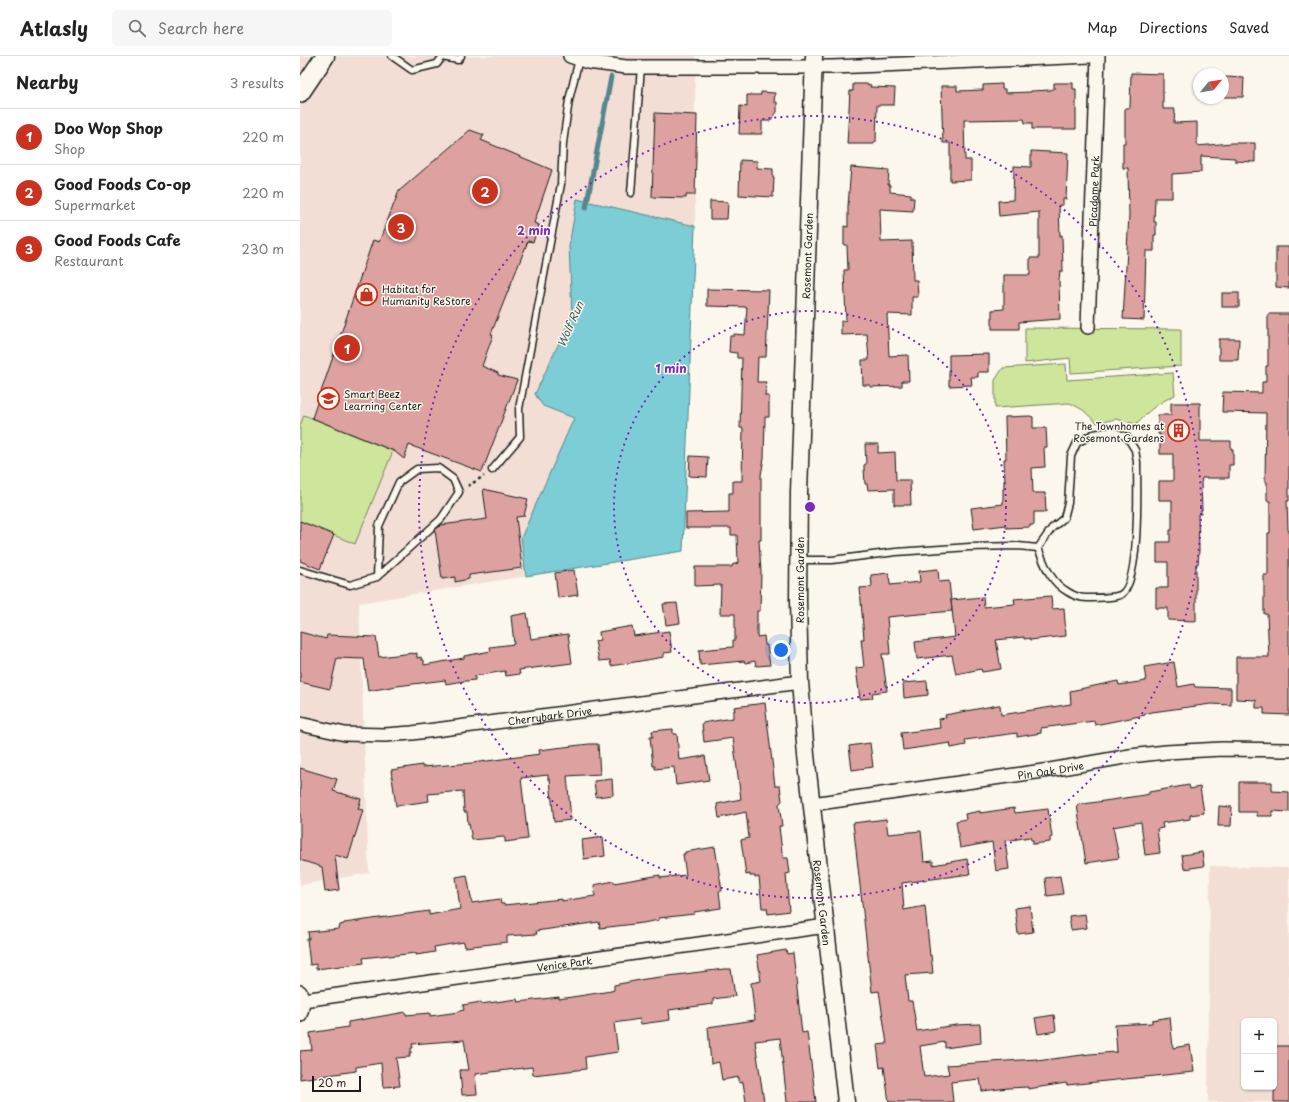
<!DOCTYPE html>
<meta charset="utf-8">
<style>
:root{--surface:#fff;--page:#f6f6f6;--text:#222;--muted:#767676;--line:#e0e0e0;--accent:#c8321e}
body{margin:0;font-family:"Playpen Sans",sans-serif;background:var(--page);color:var(--text)}
.controls{position:absolute;right:12px;bottom:12px;display:grid;overflow:hidden;border-radius:6px;box-shadow:0 1px 3px #0004}
.controls button{width:36px;height:36px;display:grid;place-items:center;padding:0;border:0;border-bottom:1px solid var(--line);background:var(--surface);color:var(--text);font:20px sans-serif}
.compass{position:absolute;left:893px;top:12px;width:36px;height:36px;border-radius:50%;background:var(--surface);box-shadow:0 1px 3px #0004;rotate:60deg}
.scale{position:absolute;left:12px;bottom:10px;width:49px;box-sizing:border-box;padding-left:4px;border:2px solid #1c1c1c;border-top:0;font-size:11px;line-height:14px;white-space:nowrap;color:#1c1c1c;-webkit-text-stroke:3px #fbf7ec;paint-order:stroke}
.you{position:absolute;left:481px;top:594px;width:14px;height:14px;margin:-10px;border:3px solid #fff;border-radius:50%;background:#1a73e8;box-shadow:0 0 0 6px #1a73e833}
.badge{display:grid;place-items:center;width:26px;height:26px;border-radius:50%;background:var(--accent);color:#fff;font-size:13px;font-weight:700}
.pin{position:absolute;translate:-50% -50%;border:2px solid #fff;box-shadow:0 1px 4px #0006}
.list{margin:0;padding:0;list-style:none}
h2{display:flex;justify-content:space-between;align-items:center;height:52px;margin:0;padding:0 16px;font-size:17px}
h2 small{font-size:13px;font-weight:400;color:var(--muted)}
.list li{display:grid;grid-template-columns:26px 1fr auto;gap:12px;align-items:center;box-sizing:border-box;height:56px;padding:0 16px;border-top:1px solid var(--line)}
.list b{display:block;font-size:15px;white-space:nowrap}
.list p{margin:0;font-size:13px;white-space:nowrap;color:var(--muted)}
.list em{font-size:13px;font-style:normal;color:var(--muted)}
.icon{flex:none;width:22px;height:22px;fill:none;stroke:currentColor;stroke-width:2;stroke-linecap:round;stroke-linejoin:round}
.map{position:relative;flex:none;width:989px;height:1046px;overflow:hidden}
header{display:flex;align-items:center;gap:24px;box-sizing:border-box;height:56px;padding:0 20px;background:var(--surface);border-bottom:1px solid var(--line)}
header strong{font-size:19px}
nav{display:flex;gap:22px;margin-inline-start:auto;font-size:14px}
.search{width:280px;height:36px;background:var(--page);display:flex;align-items:center;gap:10px;box-sizing:border-box;padding:0 14px;border-radius:6px;color:var(--muted);font-size:15px}
main{display:flex}
aside{flex:1;background:var(--surface)}
.map>svg:first-child{display:block}
</style>
<header>
<strong>Atlasly</strong>
<div class="search"><svg class="icon" aria-label="search" viewBox="0 0 24 24"><circle cx="10" cy="10" r="6"/><path d="M15 15l6 6"/></svg>Search here</div>
<nav><a>Map</a><a>Directions</a><a>Saved</a></nav>
</header>
<main>
<aside>
<h2>Nearby<small>3 results</small></h2>
<ul class="list">
<li><span class="badge">1</span><div><b>Doo Wop Shop</b><p>Shop</p></div><em>220 m</em></li>
<li><span class="badge">2</span><div><b>Good Foods Co-op</b><p>Supermarket</p></div><em>220 m</em></li>
<li><span class="badge">3</span><div><b>Good Foods Cafe</b><p>Restaurant</p></div><em>230 m</em></li>
</ul>
</aside>
<div class="map">
<svg width="989" height="1046" viewBox="0 0 989 1046">
<rect width="100%" height="100%" fill="#fbf7ec"/>
<filter id="ink" filterUnits="userSpaceOnUse"><feTurbulence type="fractalNoise" baseFrequency=".025" numOctaves="2"/><feDisplacementMap in="SourceGraphic" scale="8" xChannelSelector="R" yChannelSelector="G"/><feConvolveMatrix kernelMatrix="1 2 1 2 8 2 1 2 1" color-interpolation-filters="sRGB"/></filter>
<g filter="url(#ink)">
<g fill="#f2ded5" fill-rule="evenodd">
<polygon points="0,0 395,0 395,170 277,144 269,190 272,259 235,338 243,350 274,362 221,482 226,520 59,547 69,817 0,829"/>
<path d="M910 810 989 812V1046H908ZM944 965H974V1031H944Z"/>
</g>
<g fill="#cee69c" stroke="#75815c">
<polygon points="725,272 881,273 881,310 771,317 770,302 725,307"/>
<path d="M766 308 767 324 873 317 875 339C858 347 849 354 836 368L816 363 797 367 783 354 770 347 695 352V324L703 312Z"/>
<polygon points="4,359 93,395 55,488 0,465 0,370"/>
</g>
<polygon fill="#7ccdd5" stroke="#56868b" points="277,143 395,170 383,495 226,520 221,482 274,362 243,350 235,338 272,259 269,190"/>
<g fill="none" stroke-linecap="round" stroke-linejoin="round">
<polyline stroke="#56868b" stroke-width="5" points="286,152 311,21"/>
</g>
<g fill="#dda2a0" stroke="#1c1c1c">
<polygon points="831,17 863,18 863,53 875,53 874,67 897,66 897,90 932,87 955,87 955,106 935,105 935,102 901,100 901,116 872,118 872,142 855,142 854,166 856,166 856,179 854,179 854,195 846,195 844,264 823,263 829,159 828,112 823,112 823,87 825,87 825,52 830,52"/>
<polygon points="925,21 944,22 943,41 924,41"/>
<polygon points="754,27 773,27 773,33 776,33 776,73 732,73 732,67 725,67 724,63 664,64 665,104 671,104 671,124 650,125 650,87 643,87 641,30 657,30 657,35 683,34 683,29 702,28 702,33 705,33 705,37 731,36 731,35 751,34 751,33 754,33"/>
<polygon points="553,28 566,28 571,29 570,31 595,32 594,49 577,49 576,86 574,86 574,88 547,88 550,35 553,35"/>
<polygon points="461,36 475,37 474,46 477,46 477,56 470,65 462,65 462,78 439,78 440,50 447,51 447,39 461,39"/>
<polygon points="355,57 397,59 395,139 386,139 386,142 352,141"/>
<polygon points="170,74 184,79 181,84 252,114 234,167 239,169 233,186 228,185 191,278 193,279 182,310 198,317 198,319 217,324 182,416 109,389 104,403 94,395 12,362 73,184 79,186 99,135"/>
<polygon points="731,95 768,97 766,143 763,143 763,149 759,149 760,180 762,179 763,215 760,215 759,223 760,263 719,266 719,273 692,273 692,254 704,253 704,219 730,219 730,202 739,202 739,156 699,160 698,145 713,144 714,110 731,111"/>
<polygon points="440,104 457,105 457,112 473,113 473,121 474,121 473,141 439,139"/>
<polygon points="551,111 589,114 588,129 590,129 590,136 611,138 611,142 614,142 613,155 580,153 581,186 612,185 613,224 617,224 618,241 612,241 612,259 587,258 589,300 608,299 609,325 602,325 602,330 570,331 570,329 563,329 562,304 569,304 567,278 541,279 541,265 546,264 544,214 548,214 547,189 544,189 544,170 548,171 548,150"/>
<polygon points="410,145 428,146 427,163 410,163"/>
<polygon points="976,191 989,191 989,232 976,231"/>
<polygon points="407,233 469,234 466,301 458,301 457,326 466,326 465,340 469,340 469,361 465,361 464,402 461,419 461,484 459,484 461,516 460,555 457,555 457,581 464,580 465,589 467,589 470,609 456,610 455,605 445,607 444,605 400,609 399,594 433,591 433,584 435,584 435,558 420,558 421,529 395,530 395,511 432,511 432,509 438,507 437,479 431,479 431,472 386,472 386,457 429,456 429,437 433,437 433,425 442,425 443,372 440,372 442,302 437,302 437,297 429,296 430,280 434,280 434,278 445,279 447,251 407,250"/>
<rect x="922" y="237" width="17" height="14"/>
<polygon points="968,258 989,258 989,445 987,445 988,474 989,475 989,659 964,658 964,652 956,652 956,644 936,643 936,601 969,601 967,558 964,558 964,519 968,519 968,477 970,477 970,445 967,445 967,426 965,426 966,357 922,356 923,336 962,337 962,326 966,326 966,310 968,310"/>
<polygon points="919,283 939,283 938,304 919,304"/>
<polygon points="689,298 689,316 678,316 678,321 671,321 672,329 649,330 649,299"/>
<polygon points="871,347 900,347 900,385 931,385 931,393 933,393 933,409 929,409 929,422 902,422 901,427 902,454 901,454 901,458 898,458 899,494 898,508 896,508 896,565 868,564 868,552 856,552 856,532 868,532 868,506 857,506 857,486 870,486 870,474 872,474 872,444 859,444 859,425 873,425 873,398 860,398 860,378 858,378 858,359 871,359"/>
<polygon points="730,360 733,361 733,372 746,372 747,391 744,391 745,411 732,412 733,437 745,437 746,456 734,456 734,469 730,469 730,471 706,472 706,469 674,473 671,452 703,448 703,433 704,433 704,426 705,426 704,403 706,403 705,361"/>
<polygon points="565,388 578,388 578,397 595,396 596,424 610,424 611,449 594,449 594,433 568,434 567,428 565,428 564,412 564,409 566,408"/>
<polygon points="390,400 408,401 407,421 389,420"/>
<polygon points="183,433 228,443 224,460 216,461 222,512 169,519 169,523 155,526 155,521 142,523 135,474 141,469 187,463"/>
<polygon points="0,465 34,479 20,513 0,505"/>
<polygon points="638,513 639,526 649,525 652,555 587,561 590,598 582,598 587,635 572,637 573,642 560,643 556,612 564,611 561,583 564,583 560,532 572,531 571,519 589,517 590,529 620,526 619,515"/>
<polygon points="274,514 278,539 258,542 255,517"/>
<polygon points="751,540 752,553 764,552 766,580 730,584 730,582 724,583 724,581 696,584 701,613 682,616 681,613 656,618 652,599 617,603 615,586 655,581 651,544 683,541 684,551 715,548 714,543"/>
<polygon points="377,547 380,567 366,569 363,548"/>
<polygon points="227,557 231,583 268,578 272,607 219,614 220,618 206,620 205,615 175,620 175,624 157,626 146,628 145,624 97,630 68,635 64,603 37,602 30,633 0,626 0,576 26,583 27,579 76,581 79,601 113,597 113,598 117,597 117,602 121,601 122,604 124,604 124,609 164,602 164,600 191,595 190,591 214,588 211,560"/>
<polygon points="332,570 334,580 369,575 372,596 364,597 364,601 311,610 310,604 299,605 295,585 300,584 299,576"/>
<polygon points="874,606 878,631 894,628 895,631 931,632 931,649 911,648 852,656 845,658 845,659 795,669 794,665 741,672 741,677 717,681 717,677 665,684 666,689 651,692 650,687 603,694 601,677 640,672 639,663 646,662 645,659 698,649 700,649 701,659 771,648 770,635 818,625 819,629 846,625 844,611"/>
<polygon points="627,625 628,639 604,642 603,627"/>
<polygon points="465,647 475,730 480,730 482,745 479,748 482,770 479,770 482,796 483,802 488,802 490,817 486,818 489,855 468,858 467,852 462,852 459,821 455,822 455,820 450,820 450,818 446,819 441,784 449,782 446,756 419,762 417,748 441,743 433,682 404,686 402,667 433,662 433,655 435,655 434,651"/>
<polygon points="373,673 373,678 377,678 379,704 405,700 409,724 376,729 374,711 355,713 355,710 353,710 350,681 353,681 352,675"/>
<polygon points="570,687 573,711 552,714 549,690"/>
<polygon points="289,688 298,688 300,718 267,720 271,764 254,766 250,723 248,723 248,719 221,722 228,783 227,783 205,786 205,782 203,781 172,784 169,767 168,768 167,756 164,756 163,735 128,738 129,745 96,750 91,714 122,709 122,711 172,707 240,698 239,694"/>
<polygon points="0,712 37,723 33,735 61,743 58,753 63,754 48,803 35,799 39,834 25,836 22,811 0,804"/>
<polygon points="312,723 313,739 296,741 294,725"/>
<polygon points="939,726 972,726 972,735 989,736 989,756 972,755 972,760 957,760 957,756 939,756"/>
<polygon points="889,729 890,733 900,731 904,757 890,759 890,763 862,767 863,772 857,773 860,797 845,799 841,766 813,771 819,802 786,807 777,749 845,739 849,738 849,736"/>
<polygon points="919,750 932,751 931,770 918,770"/>
<polygon points="714,752 715,757 748,753 752,781 750,782 750,786 733,788 733,784 731,784 730,781 705,785 709,813 696,815 692,786 660,792 656,765 666,763 665,758 680,755 680,757"/>
<polygon points="586,763 588,778 621,775 624,806 633,805 633,809 667,803 670,818 602,827 604,854 625,850 630,900 631,899 633,917 605,919 608,945 612,945 617,975 656,969 680,968 681,987 645,992 645,986 620,990 624,1021 649,1018 647,1009 737,1003 737,1005 790,998 817,996 815,969 852,967 852,964 870,961 873,992 890,989 894,1016 767,1029 766,1027 728,1033 728,1031 708,1032 682,1035 680,1023 651,1026 653,1046 589,1046 584,1011 580,1012 577,989 587,988 579,935 572,936 553,767"/>
<polygon points="303,781 305,800 284,803 282,784"/>
<polygon points="415,791 422,835 419,835 421,852 394,856 394,858 359,862 359,864 343,867 300,872 299,866 236,875 237,878 207,880 207,886 191,888 165,891 164,886 134,891 135,896 116,899 116,897 89,900 88,899 63,902 64,907 49,909 16,913 16,908 10,909 7,883 9,883 8,876 39,873 40,869 44,868 44,867 129,855 129,859 160,853 156,821 167,819 172,847 200,843 201,848 204,848 204,849 262,843 262,845 295,840 294,829 314,825 314,827 360,819 360,822 386,819 383,798 385,798 385,796"/>
<polygon points="902,796 904,810 884,813 882,799"/>
<polygon points="760,820 763,838 747,840 745,822"/>
<polygon points="730,850 733,876 718,878 715,852"/>
<polygon points="785,858 787,872 771,874 769,860"/>
<polygon points="486,894 487,898 493,897 502,977 507,976 516,1046 487,1046 480,982 455,985 464,1046 446,1046 443,1026 439,1027 439,1021 422,1024 419,1006 411,1008 408,971 455,964 451,927 461,925 457,899"/>
<polygon points="424,913 431,913 435,940 413,943 413,948 369,954 370,964 341,968 340,963 314,967 318,996 285,1001 286,1013 233,1019 232,1011 175,1018 177,1038 162,1039 160,1014 169,1014 164,984 112,988 113,992 111,992 111,997 109,997 110,1001 96,1002 100,1030 83,1031 81,1007 56,1011 56,1015 0,1023 0,995 12,994 10,977 48,971 48,966 106,956 106,959 130,957 130,960 159,956 159,955 164,954 163,949 181,946 181,948 217,943 218,946 259,941 259,943 311,935 314,934 314,929 345,923"/>
<polygon points="754,959 756,975 738,978 735,962"/>
<polygon points="975,990 989,990 989,1046 974,1046"/>
</g>
<g fill="none" stroke-linecap="round" stroke-linejoin="round">
<defs>
<g id="service">
<polyline points="92,0 112,14 137,8 143,0"/>
<polyline points="142,1 158,4 161,0"/>
<polyline points="331,137 341,11"/>
<path d="M812 375 827 381 835 394 837 406C837 428 841 530 820 539 812 542 796 542 787 542 779 542 775 540 768 536 750 526 745 509 738 492L752 472 764 462 768 447 771 400 777 387 793 378Z"/>
<polyline points="192,414 220,381 219,353 261,128 263,87 269,44 279,3"/>
<polyline points="500,504 532,504 596,496 670,491 718,490 738,492"/>
<polyline points="0,514 50,529 77,521 141,463 159,436 153,423 138,412 117,413 99,426 79,470 77,521"/>
</g>
<g id="minor">
<polyline points="270,0 288,6 326,11 533,11 791,0"/>
<path id="s1" d="M788 271 798 0"/>
<path id="s2" d="M0 668 45 678 85 679 112 677 500 626"/>
<path id="s3" d="M512 748 750 714 830 700 866 696 922 693 989 694"/>
<path d="M0 936C4 944 3 950 0 959"/>
<path id="s4" d="M3 944 526 870"/>
</g>
<g id="tertiary">
<path id="s5" d="M514 0 499 437 498 545 500 626 506 699 546 1046"/>
</g>
<polyline id="secondary" points="0,37 25,0"/>
</defs>
<use href="#service" stroke="#1c1c1c" stroke-width="9"/>
<use href="#minor" stroke="#1c1c1c" stroke-width="16"/>
<use href="#tertiary" stroke="#1c1c1c" stroke-width="19"/>
<use href="#secondary" stroke="#1c1c1c" stroke-width="21"/>
<polyline stroke="#1c1c1c" stroke-width="2.5" stroke-dasharray="3 3" stroke-linecap="butt" points="168,430 184,420"/>
<use href="#service" stroke="#fbf7ec" stroke-width="6"/>
<use href="#minor" stroke="#fbf7ec" stroke-width="13"/>
<use href="#tertiary" stroke="#fbf7ec" stroke-width="16"/>
<use href="#secondary" stroke="#fbf7ec" stroke-width="18"/>
</g>
</g>
<g fill="none" stroke="#7b2cbf" stroke-width="2" stroke-dasharray="2 4">
<circle cx="510" cy="451" r="196"/>
<circle cx="510" cy="451" r="391"/>
</g>
<defs>
<symbol id="shop-ring" viewBox="-11 -11 22 22"><circle r="9.5" fill="#fbf7ec" stroke="#c8321e" stroke-width="1.5"/><path d="M-5-2.5h2.3a2.7 3.5 0 0 1 5.4 0H5L5.5 6h-11ZM-1.5-2.5h3a1.5 2.3 0 0 0-3 0Z" fill="#c8321e"/></symbol>
<symbol id="school-ring" viewBox="-11 -11 22 22"><circle r="9.5" fill="#fbf7ec" stroke="#c8321e" stroke-width="1.5"/><path d="M0-5L7-2L0 1L-7-2ZM-4 1L0 2.5L4 1V4Q0 6-4 4Z" fill="#c8321e"/></symbol>
<symbol id="building-ring" viewBox="-11 -11 22 22"><circle r="9.5" fill="#fbf7ec" stroke="#c8321e" stroke-width="1.5"/><path d="M-4-6H4V6H1V3H-1V6H-4ZM-2.5-4.3h1.7v1.8h-1.7ZM.8-4.3h1.7v1.8H.8ZM-2.5-1h1.7V.8h-1.7ZM.8-1h1.7V.8H.8Z" fill="#c8321e"/></symbol>
</defs>
<g fill-rule="evenodd">
<use href="#shop-ring" x="54" y="226" width="25" height="25"/>
<use href="#school-ring" x="16" y="330" width="25" height="25"/>
<use href="#building-ring" x="866" y="362" width="25" height="25"/>
</g>
<g text-anchor="middle" dominant-baseline="central" stroke-width="3" stroke-linejoin="round" paint-order="stroke">
<g font-size="10" fill="#1c1c1c" stroke="#fbf7ec">
<text stroke="none"><textPath href="#s1" startOffset="136">Picadome Park</textPath></text>
<text transform="translate(507 200) rotate(-88)">Rosemont Garden</text>
<text transform="translate(499 524) rotate(-90)">Rosemont Garden</text>
<text stroke="none"><textPath href="#s2" startOffset="252">Cherrybark Drive</textPath></text>
<text stroke="none"><textPath href="#s3" startOffset="241">Pin Oak Drive</textPath></text>
<text stroke="none"><textPath href="#s5" startOffset="848">Rosemont Garden</textPath></text>
<text stroke="none"><textPath href="#s4" startOffset="264">Venice Park</textPath></text>
</g>
<g font-size="10" fill="#1c1c1c" stroke="#fbf7ec" text-anchor="start">
<text x="82" y="232">Habitat for<tspan x="82" dy="12">Humanity ReStore</tspan></text>
<text x="44" y="337">Smart Beez<tspan x="44" dy="12">Learning Center</tspan></text>
<text x="864" y="369" text-anchor="end">The Townhomes at<tspan x="864" dy="12">Rosemont Gardens</tspan></text>
</g>
<g font-size="11" font-style="italic" fill="#3e5a5d" stroke="#fbf7ec">
<text transform="translate(270 268) rotate(-66)">Wolf Run</text>
</g>
</g>
<circle cx="510" cy="451" r="6" fill="#7b2cbf" stroke="#fbf7ec" stroke-width="2"/>
<g font-size="12" text-anchor="middle" font-weight="bold" fill="#7b2cbf" stroke="#fbf7ec" stroke-width="3" stroke-linejoin="round" paint-order="stroke">
<text x="234" y="179">2 min</text>
<text x="371" y="317">1 min</text>
</g>
</svg>
<div class="controls">
<button>+</button>
<button>−</button>
</div>
<svg class="compass" viewBox="-18 -18 36 36"><path d="M0-13l5 13h-10z" fill="#e53935"/><path d="M0 13l5-13h-10z" fill="#767676"/></svg>
<div class="scale">20 m</div>
<div class="you"></div>
<div class="pin badge" style="left:47px;top:292px">1</div>
<div class="pin badge" style="left:185px;top:135px">2</div>
<div class="pin badge" style="left:101px;top:171px">3</div>
</div>
</main>
